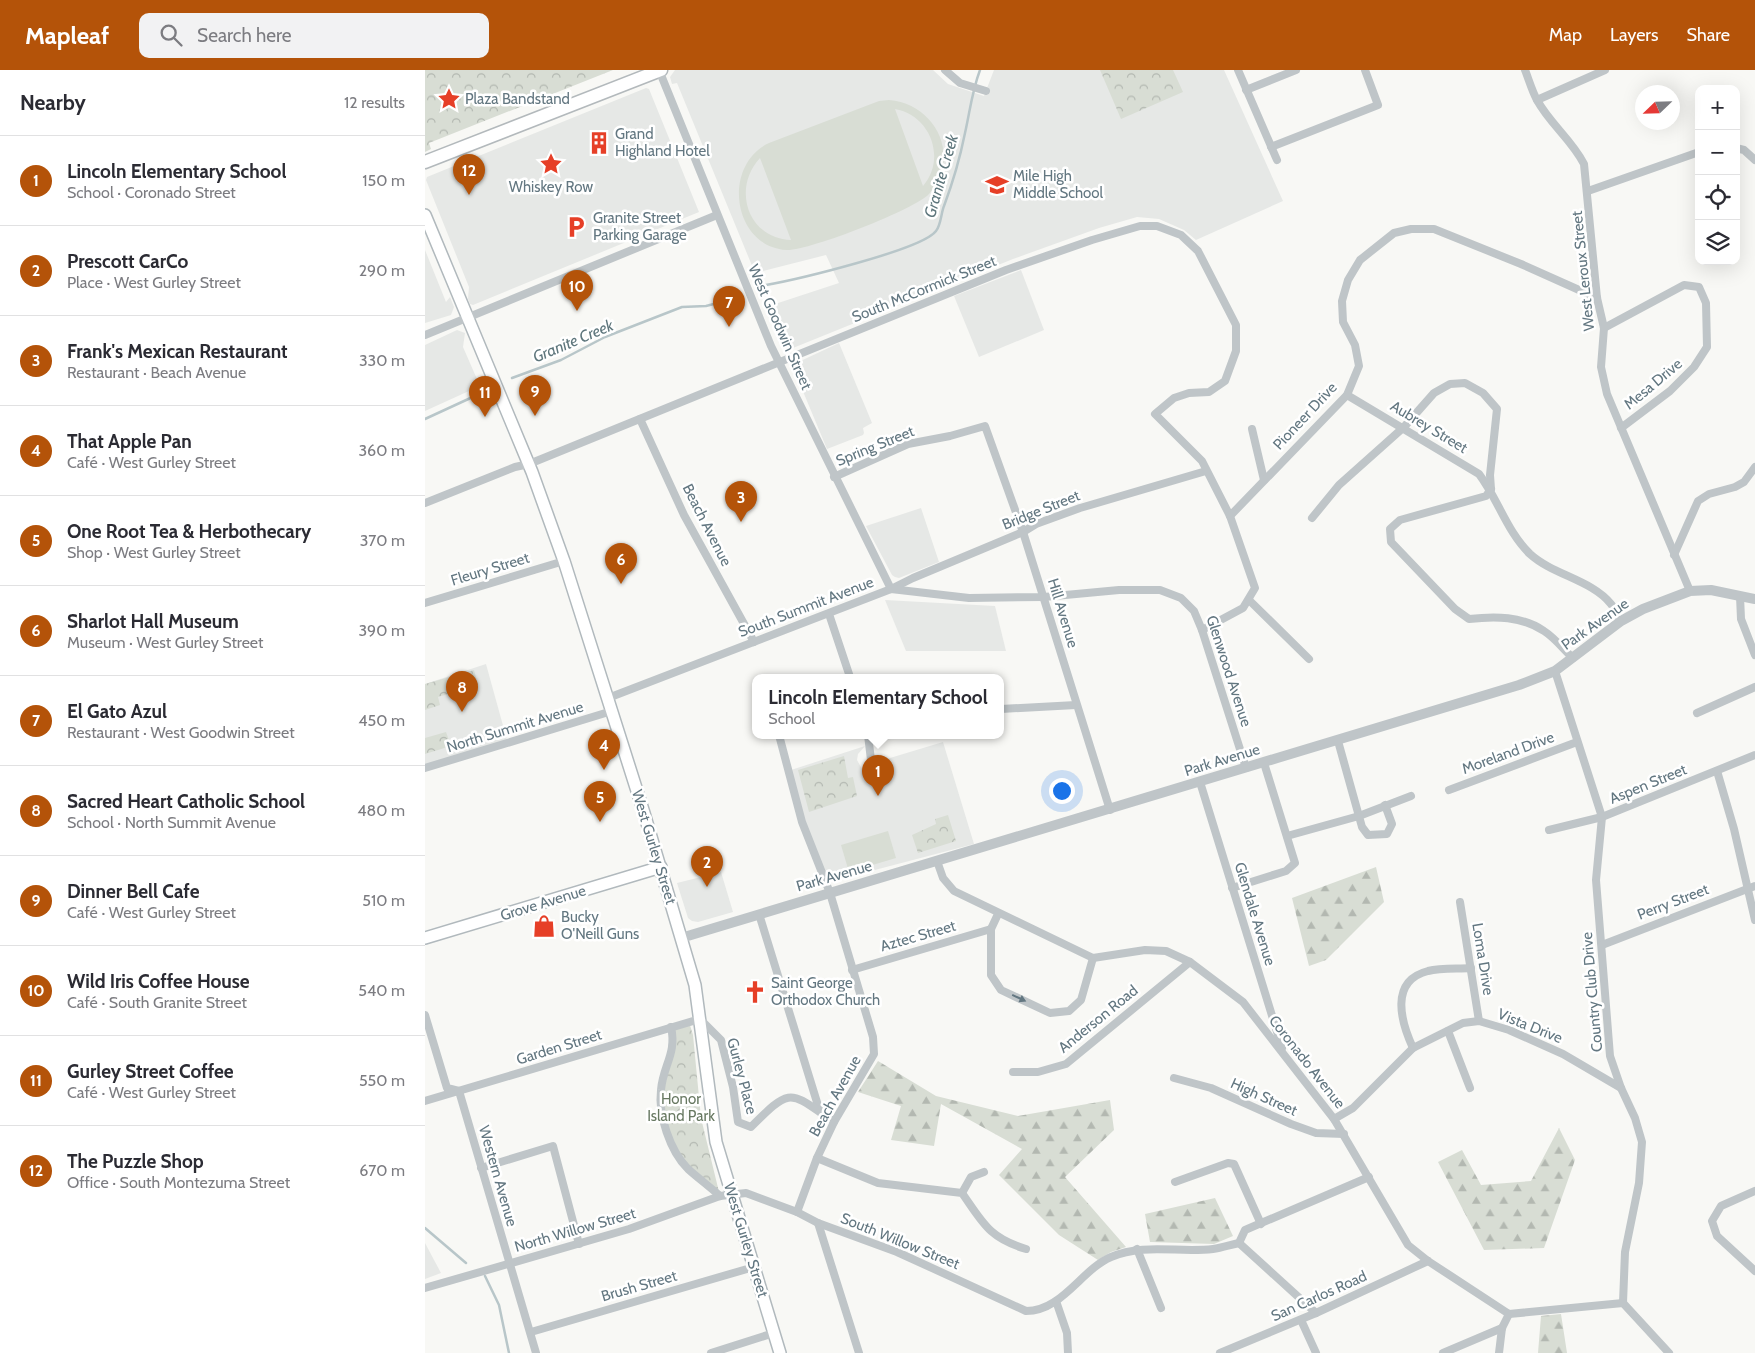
<!DOCTYPE html>
<meta charset="utf-8">
<style>
:root{--surface:#fff;--page:#f2f2f3;--text:#2b2b33;--muted:#7c7c81;--line:#e1e1e2;--accent:#b45309}
body{margin:0;font-family:Cabin,sans-serif;background:var(--page);color:var(--text)}
.controls{position:absolute;right:15px;top:15px;display:grid;overflow:hidden;border-radius:10px;box-shadow:0 5px 20px #0002}
.controls button{width:45px;height:45px;display:grid;place-items:center;padding:0;border:0;border-bottom:1px solid var(--line);background:var(--surface);color:var(--text);font:25px sans-serif}
.compass{position:absolute;left:1210px;top:15px;width:45px;height:45px;border-radius:50%;background:var(--surface);box-shadow:0 5px 20px #0002;rotate:247deg}
.you{position:absolute;left:636px;top:720px;width:18px;height:18px;margin:-12px;border:4px solid #fff;border-radius:50%;background:#1a73e8;box-shadow:0 0 0 8px #1a73e833}
.badge{display:grid;place-items:center;width:32px;height:32px;border-radius:50%;background:var(--accent);color:#fff;font-size:16px;font-weight:700}
.pin{position:absolute;translate:-50% -41px;filter:drop-shadow(0 1px 2px #0008)}
.pin::after{content:'';position:absolute;top:26px;width:18px;height:15px;background:inherit;clip-path:polygon(0 0,100% 0,50% 100%)}
.popup{position:absolute;left:327px;top:604px;width:252px;height:65px;box-sizing:border-box;display:grid;place-content:center;border-radius:10px;background:var(--surface);filter:drop-shadow(0 1px 4px #0005);font-size:16px;white-space:nowrap;color:var(--muted)}
.popup b{font-size:19px;color:var(--text)}
.popup::after{content:'';position:absolute;left:50%;top:100%;margin-left:-10px;border:10px solid transparent;border-top-color:var(--surface)}
.list{margin:0;padding:0;list-style:none}
h2{display:flex;justify-content:space-between;align-items:center;height:65px;margin:0;padding:0 20px;font-size:21px}
h2 small{font-size:16px;font-weight:400;color:var(--muted)}
.list li{display:grid;grid-template-columns:32px 1fr auto;gap:15px;align-items:center;box-sizing:border-box;height:90px;padding:0 20px;border-top:1px solid var(--line)}
.list b{display:block;font-size:19px;white-space:nowrap}
.list p{margin:0;font-size:16px;white-space:nowrap;color:var(--muted)}
.list em{font-size:16px;font-style:normal;color:var(--muted)}
.icon{flex:none;width:28px;height:28px;fill:none;stroke:currentColor;stroke-width:2;stroke-linecap:round;stroke-linejoin:round}
.map{position:relative;flex:none;width:1330px;height:1283px;overflow:hidden}
header{display:flex;align-items:center;gap:30px;box-sizing:border-box;height:70px;padding:0 25px;background:var(--accent);color:#fff}
header strong{font-size:24px}
nav{display:flex;gap:28px;margin-inline-start:auto;font-size:18px}
.search{width:350px;height:45px;background:var(--page);display:flex;align-items:center;gap:12px;box-sizing:border-box;padding:0 18px;border-radius:10px;color:var(--muted);font-size:19px}
main{display:flex}
aside{flex:1;background:var(--surface)}
.map>svg:first-child{display:block}
</style>
<header>
<strong>Mapleaf</strong>
<div class="search"><svg class="icon" aria-label="search" viewBox="0 0 24 24"><circle cx="10" cy="10" r="6"/><path d="M15 15l6 6"/></svg>Search here</div>
<nav><a>Map</a><a>Layers</a><a>Share</a></nav>
</header>
<main>
<aside>
<h2>Nearby<small>12 results</small></h2>
<ul class="list">
<li><span class="badge">1</span><div><b>Lincoln Elementary School</b><p>School · Coronado Street</p></div><em>150 m</em></li>
<li><span class="badge">2</span><div><b>Prescott CarCo</b><p>Place · West Gurley Street</p></div><em>290 m</em></li>
<li><span class="badge">3</span><div><b>Frank's Mexican Restaurant</b><p>Restaurant · Beach Avenue</p></div><em>330 m</em></li>
<li><span class="badge">4</span><div><b>That Apple Pan</b><p>Café · West Gurley Street</p></div><em>360 m</em></li>
<li><span class="badge">5</span><div><b>One Root Tea &amp; Herbothecary</b><p>Shop · West Gurley Street</p></div><em>370 m</em></li>
<li><span class="badge">6</span><div><b>Sharlot Hall Museum</b><p>Museum · West Gurley Street</p></div><em>390 m</em></li>
<li><span class="badge">7</span><div><b>El Gato Azul</b><p>Restaurant · West Goodwin Street</p></div><em>450 m</em></li>
<li><span class="badge">8</span><div><b>Sacred Heart Catholic School</b><p>School · North Summit Avenue</p></div><em>480 m</em></li>
<li><span class="badge">9</span><div><b>Dinner Bell Cafe</b><p>Café · West Gurley Street</p></div><em>510 m</em></li>
<li><span class="badge">10</span><div><b>Wild Iris Coffee House</b><p>Café · South Granite Street</p></div><em>540 m</em></li>
<li><span class="badge">11</span><div><b>Gurley Street Coffee</b><p>Café · West Gurley Street</p></div><em>550 m</em></li>
<li><span class="badge">12</span><div><b>The Puzzle Shop</b><p>Office · South Montezuma Street</p></div><em>670 m</em></li>
</ul>
</aside>
<div class="map">
<svg width="1330" height="1283" viewBox="0 0 1330 1283">
<defs>
<pattern id="forest-firs" width="22" height="20" patternUnits="userSpaceOnUse" patternTransform="scale(1.25)"><rect width="22" height="20" fill="#d8ddd4"/><path d="M5 1l3.5 6h-7zM16 11l3.5 6h-7z" fill="#b3b8b1"/></pattern>
<pattern id="park-crowns" width="20" height="18" patternUnits="userSpaceOnUse" patternTransform="scale(1.25)"><rect width="20" height="18" fill="#d8ddd4"/><path d="M2 6a3 3 0 1 1 6 0M12 15a3 3 0 1 1 6 0" fill="none" stroke="#b3b8b1"/></pattern>
</defs>
<rect width="100%" height="100%" fill="#f8f8f5"/>
<g fill="#e6e8e6">
<polygon points="250,0 508,0 523,14 559,26 569,0 799,0 858,131 771,170 759,160 734,149 712,147 674,158 588,189 363,280 344,236 414,213 401,185 330,203 252,13 247,14 245,7"/>
<polygon points="221,18 224,19 274,142 48,235 45,234 43,229 44,217 1,110 2,107"/>
<polygon points="0,180 21,232 25,227 29,237 26,245 0,253"/>
<polygon points="596,200 619,260 554,287 529,226"/>
<polygon points="32,260 40,263 38,277 55,316 0,341 0,275"/>
<polygon points="414,273 447,353 438,358 439,363 438,365 402,379 367,295"/>
<polygon points="496,438 514,492 474,508 470,507 467,505 441,456"/>
<polygon points="460,530 570,536 581,581 481,581"/>
<polygon points="61,594 82,670 0,695 0,614"/>
<polygon points="518,672 549,774 404,812 379,752 366,700 440,676 433,684 432,690 437,699 455,694 455,691"/>
<polygon points="296,802 308,842 273,852 267,851 263,848 252,813"/>
<polygon points="0,1173 16,1203 0,1209"/>
</g>
<g fill="url(#forest-firs)">
<polygon points="951,797 959,832 901,890 884,896 867,828"/>
<polygon points="453,991 511,1026 593,1046 685,1030 689,1060 640,1107 701,1177 686,1182 673,1190 634,1165 574,1105 597,1079 516,1034 509,1076 466,1070 476,1036 433,1022"/>
<polygon points="1134,1058 1150,1090 1119,1178 1059,1180 1013,1092 1037,1080 1056,1115 1106,1111"/>
<polygon points="790,1128 808,1166 789,1174 725,1172 720,1144"/>
<polygon points="1136,1244 1142,1283 1113,1283 1116,1246"/>
</g>
<g fill="url(#park-crowns)">
<polygon points="0,0 188,0 4,73 6,79 0,82"/>
<polygon points="675,0 748,0 758,22 696,49"/>
<polygon points="49,600 53,615 13,627 15,635 0,640 0,614"/>
<polygon points="21,662 26,676 0,684 0,668"/>
<polygon points="419,686 423,708 428,707 432,726 384,742 373,700"/>
<polygon points="523,745 531,771 493,783 487,765 511,754 510,749"/>
<polygon points="264,952 268,965 276,1048 295,1126 262,1098 246,1073 236,1020 249,972 246,957"/>
</g>
<g fill="#d8ddd4" fill-rule="evenodd">
<path d="M464 30C511 34 537 87 504 124 491 139 381 182 361 180 307 176 297 95 344 73L454 31ZM470 39C505 45 522 88 498 116ZM335 88 366 170C322 168 307 118 335 88Z"/>
<polygon points="463,761 471,788 424,802 416,775"/>
</g>
<g fill="none" stroke-linecap="round" stroke-linejoin="round">
<g stroke="#b8c6c9" stroke-width="2.5">
<path d="M341 215C369 210 497 180 511 161 516 155 516 143 519 136 528 112 535 88 540 63 545 41 547 21 555 0"/>
<polyline points="87,308 136,290 180,267 257,237 281,236 304,230"/>
<polyline points="0,349 52,325"/>
<polyline points="0,1158 41,1193"/>
<polyline points="60,1206 74,1235 84,1283"/>
</g>
<defs>
<g id="secondary">
<polyline points="0,145 107,402 139,491 219,743 270,915 291,1072 355,1283"/>
<polyline points="0,868 236,797"/>
</g>
<polyline id="primary" points="0,92 236,0"/>
</defs>
<use href="#secondary" stroke="#b1b9bd" stroke-width="14"/>
<use href="#primary" stroke="#b3b9bc" stroke-width="15"/>
<g stroke="#bfc5c8" stroke-width="8">
<polyline points="234,0 346,276 466,519 488,508 598,462 611,454 655,438 781,401"/>
<polyline points="520,0 535,13 561,21"/>
<polyline points="813,0 852,90"/>
<path d="M1100 0C1104 10 1107 21 1112 30 1125 54 1147 70 1159 94L1172 228 1179 258 1176 297 1182 324 1265 521"/>
<polyline points="821,20 871,0"/>
<polyline points="1112,30 1180,0"/>
<polyline points="846,77 953,35 940,0"/>
<polyline points="1311,78 1319,80 1330,90"/>
<polyline points="1163,121 1274,82"/>
<polyline points="1179,258 1259,215 1274,217 1281,233 1282,277 1269,297 1245,321 1196,358"/>
<polyline points="0,265 292,145"/>
<path d="M922 325 1054 404C1073 429 1082 462 1105 484 1128 505 1167 510 1186 534 1190 539 1193 546 1196 551"/>
<polyline points="215,349 259,445 329,572"/>
<polyline points="827,359 839,410"/>
<polyline points="409,407 483,374 525,366 560,356 598,462 685,740"/>
<path d="M1066 419 1061 426 975 450 965 459 966 472 1030 539 1044 549C1070 546 1097 546 1119 561 1130 568 1139 580 1148 588"/>
<polyline points="0,433 90,397 104,394 581,200 667,170 715,156 732,156 756,165 773,181 811,255 811,281 800,311 784,322 764,323 749,328 730,344 777,391 805,446 830,518 818,538 777,560"/>
<polyline points="805,446 922,325 934,296 930,275 918,252 917,231 923,210 935,190 969,163 986,159 1009,159 1096,194 1172,228"/>
<polyline points="887,448 914,415 979,357 1009,323 1025,314 1040,313 1058,323 1072,339 1065,405 1066,419"/>
<polyline points="1249,485 1273,431 1284,424 1310,417 1319,412 1330,397"/>
<polyline points="1315,526 1316,549 1330,585"/>
<polyline points="825,531 884,589"/>
<polyline points="0,533 139,491"/>
<polyline points="404,544 425,607"/>
<polyline points="1130,601 1177,747 1171,810 1185,986 1196,1018 1210,1048 1217,1072 1214,1113 1200,1182 1198,1233 1244,1283"/>
<polyline points="183,628 466,519 544,528 619,527 694,520 735,520 756,528 769,541 777,560 821,698"/>
<polyline points="576,639 651,635"/>
<polyline points="1272,643 1330,617"/>
<polyline points="354,665 377,752 405,823 448,967 449,984 409,1052 392,1088 372,1142"/>
<polyline points="443,665 446,690"/>
<polyline points="913,671 937,757 943,765 962,764 967,754 960,735"/>
<polyline points="0,698 187,641"/>
<polyline points="1292,701 1309,759 1330,850"/>
<polyline points="775,712 857,978"/>
<polyline points="1024,720 1152,672"/>
<polyline points="1124,760 1177,747 1330,685"/>
<polyline points="862,766 934,746 986,726"/>
<polyline points="512,791 518,808 529,821 668,888 720,880 741,881 765,892 818,932 909,1049 983,1175 1003,1191 1084,1244 1198,1233"/>
<polyline points="807,818 861,801 870,793 839,693"/>
<polyline points="1035,832 1054,951"/>
<polyline points="334,844 395,1042"/>
<polyline points="573,844 566,859 566,905 576,920 625,943 644,941 656,930 668,888"/>
<polyline points="1177,875 1330,816"/>
<polyline points="427,900 566,859"/>
<polyline points="0,945 22,1018 34,1021 111,1283"/>
<path d="M246 957C252 984 238 995 236 1020 233 1045 245 1081 263 1099 273 1108 285 1117 295 1126"/>
<polyline points="1023,961 1045,1018"/>
<path d="M988 978C976 952 964 911 1003 901 1016 898 1032 899 1046 898"/>
<polyline points="588,1002 613,1002 641,994 765,892"/>
<polyline points="749,1008 786,1018 866,1054 891,1063 919,1064"/>
<path d="M0 1031 275 949 296 970 308 1017 313 1052 326 1057C367 1016 364 1021 409 1052"/>
<polyline points="909,1049 928,1038 988,978 1038,953 1054,951 1084,960 1138,984 1196,1018"/>
<path d="M392 1088 453 1113 537 1123C558 1153 564 1168 601 1179"/>
<polyline points="56,1098 128,1076 154,1174"/>
<polyline points="750,1112 803,1093 809,1094 836,1154"/>
<polyline points="1330,1121 1296,1136 1287,1151 1292,1166 1330,1201"/>
<polyline points="537,1123 546,1107 559,1102"/>
<polyline points="393,1153 434,1283"/>
<polyline points="814,1173 891,1243"/>
<polyline points="712,1179 736,1238"/>
<path d="M0 1218 204 1159 295 1126 321 1123 372 1142 393 1153 472 1182 601 1241C637 1241 656 1200 686 1187 719 1173 753 1183 788 1179 796 1178 805 1175 814 1173L820 1160 944 1107"/>
<polyline points="631,1231 642,1263 643,1283"/>
<polyline points="876,1250 891,1283"/>
<polyline points="106,1262 329,1197"/>
<polyline points="286,1283 349,1263"/>
<polyline points="795,1283 891,1243 1003,1191"/>
<polyline points="1018,1283 1077,1258"/>
<polyline points="1074,1283 1077,1258 1084,1244"/>
</g>
<polyline stroke="#bfc5c8" stroke-width="10" points="256,868 1094,615 1130,601 1196,551 1218,539 1265,521 1286,520 1330,529"/>
<use href="#secondary" stroke="#fff" stroke-width="11"/>
<use href="#primary" stroke="#fff" stroke-width="12"/>
</g>
<defs><path id="oneway-solid" d="M-6-.8H1V-3.2L6.5 0L1 3.2V.8H-6Z" transform="scale(1.25)"/></defs>
<use fill="#637781" href="#oneway-solid" transform="translate(594 928) rotate(25)"/>
<defs>
<symbol id="sight-bare" viewBox="-9 -9 18 18"><path d="M0-6L1.8-2.2L6-1.7L2.9 1.2L3.7 5.4L0 3.3L-3.7 5.4L-2.9 1.2L-6-1.7L-1.8-2.2Z" fill="#e63f27" stroke="#fff" stroke-width="2.5" paint-order="stroke"/></symbol>
<symbol id="building-bare" viewBox="-9 -9 18 18"><path d="M-4-6H4V6H1V3H-1V6H-4ZM-2.5-4.3h1.7v1.8h-1.7ZM.8-4.3h1.7v1.8H.8ZM-2.5-1h1.7V.8h-1.7ZM.8-1h1.7V.8H.8Z" fill="#e63f27" stroke="#fff" stroke-width="2.5" paint-order="stroke"/></symbol>
<symbol id="school-bare" viewBox="-9 -9 18 18"><path d="M0-5L7-2L0 1L-7-2ZM-4 1L0 2.5L4 1V4Q0 6-4 4Z" fill="#e63f27" stroke="#fff" stroke-width="2.5" paint-order="stroke"/></symbol>
<symbol id="parking-bare" viewBox="-9 -9 18 18"><path d="M-3.5-5.5H1a3.5 3.5 0 0 1 0 7H-1V5.5H-3.5ZM-1-3.4V-.6H.8a1.4 1.4 0 0 0 0-2.8Z" fill="#e63f27" stroke="#fff" stroke-width="2.5" paint-order="stroke"/></symbol>
<symbol id="shop-bare" viewBox="-9 -9 18 18"><path d="M-5-2.5h2.3a2.7 3.5 0 0 1 5.4 0H5L5.5 6h-11ZM-1.5-2.5h3a1.5 2.3 0 0 0-3 0Z" fill="#e63f27" stroke="#fff" stroke-width="2.5" paint-order="stroke"/></symbol>
<symbol id="church-bare" viewBox="-9 -9 18 18"><path d="M-1.2-6h2.4v3.5h3.3v2.4h-3.3V6h-2.4V-.1h-3.3v-2.4h3.3Z" fill="#e63f27" stroke="#fff" stroke-width="2.5" paint-order="stroke"/></symbol>
</defs>
<g fill-rule="evenodd">
<use href="#sight-bare" x="8" y="13" width="32" height="32"/>
<use href="#building-bare" x="158" y="57" width="32" height="32"/>
<use href="#sight-bare" x="110" y="78" width="32" height="32"/>
<use href="#school-bare" x="556" y="99" width="32" height="32"/>
<use href="#parking-bare" x="135" y="141" width="32" height="32"/>
<use href="#shop-bare" x="103" y="840" width="32" height="32"/>
<use href="#church-bare" x="314" y="906" width="32" height="32"/>
</g>
<g text-anchor="middle" dominant-baseline="central" stroke-width="5" stroke-linejoin="round" paint-order="stroke">
<g font-size="15" fill="#637781" stroke="#fff" text-anchor="start">
<text x="40" y="29">Plaza Bandstand</text>
<text x="190" y="64">Grand<tspan x="190" dy="17">Highland Hotel</tspan></text>
<text x="588" y="106">Mile High<tspan x="588" dy="17">Middle School</tspan></text>
<text x="126" y="117" text-anchor="middle">Whiskey Row</text>
<text x="168" y="148">Granite Street<tspan x="168" dy="17">Parking Garage</tspan></text>
<text x="136" y="847">Bucky<tspan x="136" dy="17">O'Neill Guns</tspan></text>
<text x="346" y="913">Saint George<tspan x="346" dy="17">Orthodox Church</tspan></text>
</g>
<g font-size="15" fill="#637781" stroke="#fff">
<text transform="translate(1158 201) rotate(-96)">West Leroux Street</text>
<text transform="translate(499 219) rotate(-22)">South McCormick Street</text>
<text transform="translate(355 257) rotate(66)">West Goodwin Street</text>
<text transform="translate(1228 314) rotate(-40)">Mesa Drive</text>
<text transform="translate(880 346) rotate(-47)">Pioneer Drive</text>
<text transform="translate(1004 357) rotate(31)">Aubrey Street</text>
<text transform="translate(450 376) rotate(-22)">Spring Street</text>
<text transform="translate(616 440) rotate(-22)">Bridge Street</text>
<text transform="translate(282 455) rotate(63)">Beach Avenue</text>
<text transform="translate(65 499) rotate(-17)">Fleury Street</text>
<text transform="translate(381 537) rotate(-21)">South Summit Avenue</text>
<text transform="translate(638 543) rotate(73)">Hill Avenue</text>
<text transform="translate(1170 554) rotate(-35)">Park Avenue</text>
<text transform="translate(804 601) rotate(72)">Glenwood Avenue</text>
<text transform="translate(90 657) rotate(-17)">North Summit Avenue</text>
<text transform="translate(1083 683) rotate(-20)">Moreland Drive</text>
<text transform="translate(797 690) rotate(-17)">Park Avenue</text>
<text transform="translate(1223 714) rotate(-22)">Aspen Street</text>
<text transform="translate(229 777) rotate(73)">West Gurley Street</text>
<text transform="translate(409 806) rotate(-16)">Park Avenue</text>
<text transform="translate(1248 832) rotate(-21)">Perry Street</text>
<text transform="translate(118 833) rotate(-17)">Grove Avenue</text>
<text transform="translate(830 844) rotate(73)">Glendale Avenue</text>
<text transform="translate(493 866) rotate(-16)">Aztec Street</text>
<text transform="translate(1058 889) rotate(81)">Loma Drive</text>
<text transform="translate(1167 922) rotate(-95)">Country Club Drive</text>
<text transform="translate(673 949) rotate(-39)">Anderson Road</text>
<text transform="translate(1105 956) rotate(22)">Vista Drive</text>
<text transform="translate(134 977) rotate(-17)">Garden Street</text>
<text transform="translate(882 992) rotate(52)">Coronado Avenue</text>
<text transform="translate(317 1006) rotate(75)">Gurley Place</text>
<text transform="translate(410 1026) rotate(-61)">Beach Avenue</text>
<text transform="translate(839 1027) rotate(24)">High Street</text>
<text transform="translate(73 1106) rotate(74)">Western Avenue</text>
<text transform="translate(150 1160) rotate(-16)">North Willow Street</text>
<text transform="translate(321 1170) rotate(73)">West Gurley Street</text>
<text transform="translate(475 1171) rotate(22)">South Willow Street</text>
<text transform="translate(214 1216) rotate(-16)">Brush Street</text>
<text transform="translate(894 1226) rotate(-24)">San Carlos Road</text>
</g>
<g font-size="15" fill="#687962" stroke="#fff">
<text x="256" y="1029">Honor<tspan x="256" dy="17">Island Park</tspan></text>
</g>
<g font-size="16" font-style="italic" fill="#5e767c" stroke="#fff">
<text transform="translate(516 106) rotate(-74)">Granite Creek</text>
<text transform="translate(148 271) rotate(-23)">Granite Creek</text>
</g>
</g>
</svg>
<div class="controls">
<button>+</button>
<button>−</button>
<button><svg class="icon" aria-label="locate" viewBox="0 0 24 24"><circle cx="12" cy="12" r="6"/><path d="M12 2v4M12 18v4M2 12h4M18 12h4"/></svg></button>
<button><svg class="icon" aria-label="layers" viewBox="0 0 24 24"><path d="M12 4l9 5-9 5-9-5zM3 14l9 5 9-5"/></svg></button>
</div>
<svg class="compass" viewBox="-18 -18 36 36"><path d="M0-13l5 13h-10z" fill="#e53935"/><path d="M0 13l5-13h-10z" fill="#7c7c81"/></svg>
<div class="you"></div>
<div class="pin badge" style="left:453px;top:726px">1</div>
<div class="popup"><b>Lincoln Elementary School</b>School</div>
<div class="pin badge" style="left:282px;top:817px">2</div>
<div class="pin badge" style="left:316px;top:452px">3</div>
<div class="pin badge" style="left:179px;top:700px">4</div>
<div class="pin badge" style="left:175px;top:752px">5</div>
<div class="pin badge" style="left:196px;top:514px">6</div>
<div class="pin badge" style="left:304px;top:257px">7</div>
<div class="pin badge" style="left:37px;top:642px">8</div>
<div class="pin badge" style="left:110px;top:346px">9</div>
<div class="pin badge" style="left:152px;top:241px">10</div>
<div class="pin badge" style="left:60px;top:347px">11</div>
<div class="pin badge" style="left:44px;top:125px">12</div>
</div>
</main>
